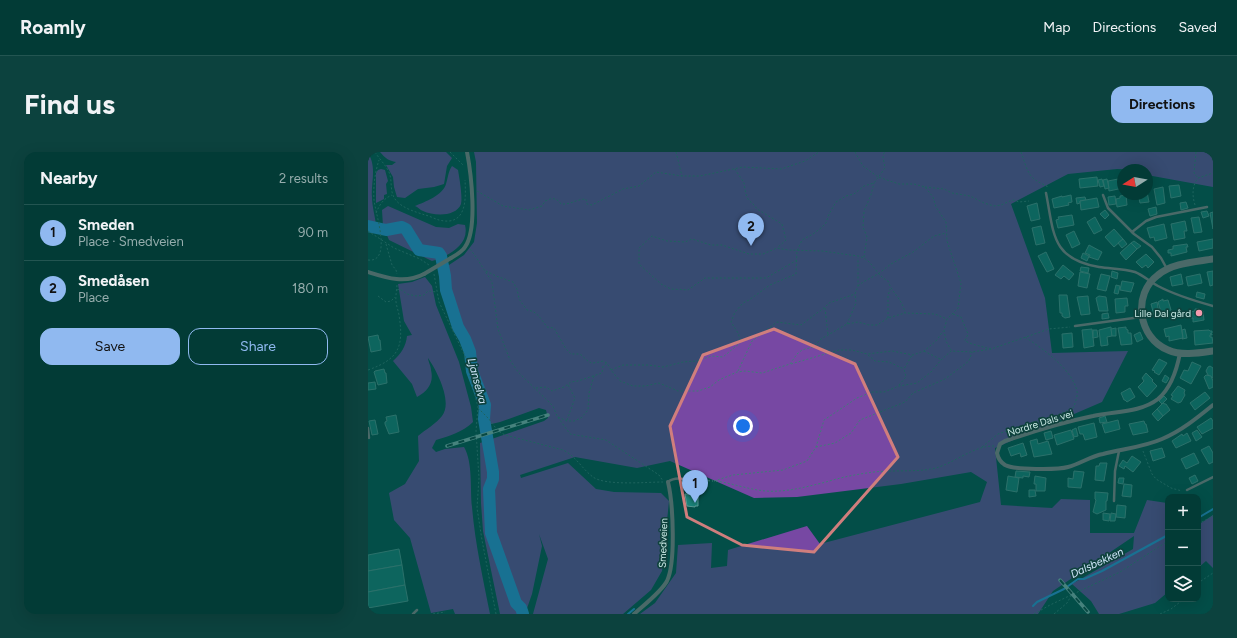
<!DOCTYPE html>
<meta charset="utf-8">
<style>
:root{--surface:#023b36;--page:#0c423e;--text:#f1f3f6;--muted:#96adad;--line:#235551;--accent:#90b9f0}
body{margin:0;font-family:Figtree,sans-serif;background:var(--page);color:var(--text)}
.controls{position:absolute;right:12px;bottom:12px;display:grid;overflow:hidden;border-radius:8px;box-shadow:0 4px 16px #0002}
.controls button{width:36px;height:36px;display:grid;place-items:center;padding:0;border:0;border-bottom:1px solid var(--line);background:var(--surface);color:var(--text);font:20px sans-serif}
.compass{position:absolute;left:749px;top:12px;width:36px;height:36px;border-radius:50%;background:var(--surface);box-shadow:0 4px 16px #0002;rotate:259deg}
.you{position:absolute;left:375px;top:274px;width:14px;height:14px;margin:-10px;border:3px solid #fff;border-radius:50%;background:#1a73e8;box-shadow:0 0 0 6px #1a73e833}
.badge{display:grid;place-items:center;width:26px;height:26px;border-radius:50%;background:var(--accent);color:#111;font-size:13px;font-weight:700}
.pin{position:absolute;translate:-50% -33px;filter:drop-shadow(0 1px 2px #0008)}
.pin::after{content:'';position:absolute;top:21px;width:14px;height:12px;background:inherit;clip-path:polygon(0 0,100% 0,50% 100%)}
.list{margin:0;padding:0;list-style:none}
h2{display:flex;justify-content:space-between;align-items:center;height:52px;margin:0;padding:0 16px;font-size:17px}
h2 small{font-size:13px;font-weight:400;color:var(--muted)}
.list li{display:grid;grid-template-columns:26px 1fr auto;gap:12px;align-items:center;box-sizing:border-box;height:56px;padding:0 16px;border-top:1px solid var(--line)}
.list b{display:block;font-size:15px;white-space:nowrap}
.list p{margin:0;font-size:13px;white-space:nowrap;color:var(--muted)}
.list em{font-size:13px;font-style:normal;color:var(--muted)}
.actions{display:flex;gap:8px;padding:12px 16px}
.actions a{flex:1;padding:9px 0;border:1px solid var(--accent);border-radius:12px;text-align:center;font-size:14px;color:var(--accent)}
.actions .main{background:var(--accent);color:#111}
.icon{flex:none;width:22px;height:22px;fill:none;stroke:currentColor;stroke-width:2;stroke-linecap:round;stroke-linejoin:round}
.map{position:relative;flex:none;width:845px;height:462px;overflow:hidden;border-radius:12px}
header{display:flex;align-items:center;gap:24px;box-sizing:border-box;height:56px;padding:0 20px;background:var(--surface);border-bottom:1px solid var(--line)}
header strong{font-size:19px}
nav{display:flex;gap:22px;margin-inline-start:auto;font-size:14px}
.intro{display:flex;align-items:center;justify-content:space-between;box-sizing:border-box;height:96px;padding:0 24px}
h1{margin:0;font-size:28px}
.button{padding:10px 18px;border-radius:12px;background:var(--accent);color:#111;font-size:14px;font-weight:700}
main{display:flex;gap:24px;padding:0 24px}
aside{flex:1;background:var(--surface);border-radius:12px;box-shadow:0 4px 16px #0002}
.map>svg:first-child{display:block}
</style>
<header>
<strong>Roamly</strong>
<nav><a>Map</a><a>Directions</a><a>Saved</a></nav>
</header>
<div class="intro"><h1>Find us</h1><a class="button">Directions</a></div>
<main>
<aside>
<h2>Nearby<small>2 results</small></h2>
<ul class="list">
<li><span class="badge">1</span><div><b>Smeden</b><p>Place · Smedveien</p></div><em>90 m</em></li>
<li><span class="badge">2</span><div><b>Smedåsen</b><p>Place</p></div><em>180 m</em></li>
</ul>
<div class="actions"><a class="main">Save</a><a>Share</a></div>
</aside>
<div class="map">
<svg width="845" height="462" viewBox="0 0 845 462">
<rect width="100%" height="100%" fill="#034f48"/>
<g fill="#7748a3">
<path d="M12 0H78L84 6 79 14 76 32 66 35 50 37 37 46 29 45 26 35 25 25 18 13H24L28 10C21 9 17 6 12 0Z"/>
<polygon points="106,0 845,0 845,35 779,23 779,18 749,17 700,22 643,52 677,146 684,201 760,199 734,250 627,296 633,353 684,356 693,347 722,348 722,381 766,381 779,348 799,351 800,354 800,440 787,451 751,462 731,462 723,449 704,432 765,397 766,384 685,439 670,462 272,462 287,451 308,421 310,393 344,391 343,416 359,414 360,398 439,374 452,392 612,350 619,330 603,320 533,332 429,345 386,346 302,309 269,316 207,305 152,323 153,326 200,311 228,337 246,340 293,341 301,349 294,419 283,438 255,462 165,462 180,407 171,382 174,394 164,442 157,462 132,462 115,379 113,351 112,291 176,269 180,266 178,258 171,256 132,270 115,274 113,269 108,239 103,218 94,191 78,152 71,124 78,115 96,103 106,90 109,71 108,10"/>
<path d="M0 1C9 15 3 30 4 45 4 54 7 64 8 73L3 75 0 74Z"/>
<path d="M84 14 90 18C91 24 95 46 93 52 88 65 66 64 55 59 52 58 50 55 47 54 57 50 75 43 78 32 80 26 80 20 84 14Z"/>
<polygon points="13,17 17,18 20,29 18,32 19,42 16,43 16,47 8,51 8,21 10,18"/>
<path d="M20 54 68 75 81 76 90 72 97 73C102 93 80 104 64 109L21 88 15 74 14 58Z"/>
<path d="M57 125 64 134 68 153 91 210 103 255 105 270C95 280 81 284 68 288L64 296 68 300 77 297 96 295C105 310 102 338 104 355 107 391 115 427 122 462H87L85 457 63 461 42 386 26 368 21 341 37 332 51 309 50 284C57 278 69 271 74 264 85 250 69 219 60 206 60 209 63 214 63 218 66 231 60 239 49 245L44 232 25 209C33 202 38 194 39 184L44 183 36 169 30 132 44 130Z"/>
<polygon points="845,363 845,416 838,409 830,416 830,373"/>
</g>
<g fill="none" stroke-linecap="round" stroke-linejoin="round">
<g stroke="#329ceb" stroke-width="2">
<polyline points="830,366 845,357"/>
<polyline points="665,454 669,450 696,437 710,427 716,427 734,419 800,383"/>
<polyline points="260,462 266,457"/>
</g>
<polyline stroke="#329ceb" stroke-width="12" points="0,74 18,78 34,75 38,77 51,98 71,101 73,104 77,124 78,138 81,147 90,175 97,187 102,200 104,219 117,253 116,267 125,320 125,327 121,337 123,381 148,451 153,456 155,462"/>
</g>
<g fill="#1a8278" stroke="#5b9a93">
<polygon points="729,25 730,34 712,36 711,27"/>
<polygon points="755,26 755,36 741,39 740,29"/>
<polygon points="734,27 736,34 732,35 730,28"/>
<polygon points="739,27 741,36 737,37 735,28"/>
<polygon points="811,33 813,44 803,46 801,34"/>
<polygon points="795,35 797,51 789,53 786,37"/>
<polygon points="779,40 781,50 772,51 770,42 779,42"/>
<polygon points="703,43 704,50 700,51 701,53 686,56 684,47 694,44 694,45"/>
<polygon points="758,43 759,53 749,55 748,47 752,46 752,44"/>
<polygon points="747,44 748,52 741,53 740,45"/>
<polygon points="717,45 718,48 712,49 712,51 709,52 708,46"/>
<polygon points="729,46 731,55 713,58 712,49"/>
<polygon points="818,50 820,56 813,58 812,51"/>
<polygon points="669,51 672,67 663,69 659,54"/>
<polygon points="788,55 789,62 782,64 780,57"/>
<polygon points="737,58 741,63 737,67 732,62"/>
<polygon points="839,59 841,64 835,66 833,60"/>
<polygon points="845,60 845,77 842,61"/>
<polygon points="704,63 706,73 690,76 688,68 691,67 690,65"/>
<polygon points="727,65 734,78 726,82 719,70"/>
<polygon points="831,65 834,80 826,81 823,66"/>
<polygon points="817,69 819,79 816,79 817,86 806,88 803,72"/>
<polygon points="796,72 799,86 787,89 786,85 782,86 779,76"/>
<polygon points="673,74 677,91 668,93 664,76"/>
<polygon points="746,77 755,87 746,95 737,85"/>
<polygon points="706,79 712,92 704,96 698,83"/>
<polygon points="755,87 759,92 754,96 750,91"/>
<polygon points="845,87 845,96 831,99 829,90"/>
<polygon points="766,89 773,94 769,97 763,91"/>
<polygon points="763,91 769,97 758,108 752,101"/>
<polygon points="819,92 820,95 818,95 819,100 803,104 803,101 800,101 800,98 805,97 805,94"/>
<polygon points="721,93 734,100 730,108 721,105 722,103 717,101"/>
<polygon points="678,100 686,117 679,120 670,104"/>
<polygon points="715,101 721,104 719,109 713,106"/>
<polygon points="778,102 786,110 780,116 778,113 774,116 768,110"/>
<polygon points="695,113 706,122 701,128 696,124 693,127 687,123"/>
<polygon points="713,115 721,116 720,121 712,119"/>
<polygon points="744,119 750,121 749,127 743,125"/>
<polygon points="845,119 845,133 842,134 839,120"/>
<polygon points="712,120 722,122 719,136 710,134"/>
<polygon points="733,122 742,124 738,139 729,137"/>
<polygon points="813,122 815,132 804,134 802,125"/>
<polygon points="832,122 834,131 820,134 818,125"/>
<polygon points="754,129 766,131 763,140 752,138"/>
<polygon points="748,133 752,134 750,142 746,141"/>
<polygon points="829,140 837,142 836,147 828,145"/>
<polygon points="691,143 699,143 702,165 697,166 694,164 694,161 692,161"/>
<polygon points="720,144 722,162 713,163 709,145"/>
<polygon points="731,144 738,145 740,159 731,159 728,146"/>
<polygon points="759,146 760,154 757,154 757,160 748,161 747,147"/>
<polygon points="795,147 795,149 800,148 803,158 793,160 790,150"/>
<polygon points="789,150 791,161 786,163 783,152"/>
<polygon points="827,157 831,157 832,159 835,159 836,168 825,170 825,166 823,166 822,160 827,159"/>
<polygon points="740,161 741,166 734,167 734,162"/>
<polygon points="813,173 815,186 801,189 801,184 798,185 796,177"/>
<polygon points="743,175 744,184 739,185 740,193 733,194 731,178"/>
<polygon points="758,175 758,177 760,178 760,181 763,181 764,192 753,193 750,176"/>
<polygon points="748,176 748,184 744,184 743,177"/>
<polygon points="724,177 726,194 716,196 714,178"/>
<polygon points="817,177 819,186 814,187 815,186 814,178"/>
<polygon points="725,178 729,178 730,185 725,186"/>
<polygon points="841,178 842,179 844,179 844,181 842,182 844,182 844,183 842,183 842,185 844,185 845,191 827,193 826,179"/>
<polygon points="772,180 775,187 769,190 766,183"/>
<polygon points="704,181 705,195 695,196 694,182"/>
<polygon points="10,183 11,188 12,188 13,198 3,200 0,185"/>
<polygon points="791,207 799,211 791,223 786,220 787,219 784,218"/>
<polygon points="824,210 833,214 823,232 812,226 816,218 820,219"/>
<polygon points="842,214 845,216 845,226 840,223 838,219 840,215"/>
<polygon points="16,217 17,221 18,221 19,231 10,233 6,220 7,219"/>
<polygon points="778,221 785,228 784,229 789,234 779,245 770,235 776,229 774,226"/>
<polygon points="797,223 801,226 798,231 794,229"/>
<polygon points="838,223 843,224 845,229 845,235 841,237 836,225"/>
<polygon points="7,230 8,237 0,238 0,231"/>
<polygon points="810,234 817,238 816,241 817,243 813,250 810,251 803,247 805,244 803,243"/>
<polygon points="762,236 767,245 759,250 757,248 756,248 753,241"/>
<polygon points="837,240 842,246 827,258 822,251"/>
<polygon points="796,244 799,247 794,252 791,249"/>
<polygon points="795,251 797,252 798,252 802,258 795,264 789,257"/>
<polygon points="789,257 795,264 790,269 784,262"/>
<polygon points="28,263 31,280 21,282 17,272 17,270 19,269 18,265"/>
<polygon points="737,264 739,270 732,271 731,266"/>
<polygon points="843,266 845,269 845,276 834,282 829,275"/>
<polygon points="7,268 10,282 4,283 1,269"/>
<polygon points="750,268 752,277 737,281 734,272"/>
<polygon points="776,269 777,272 778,272 780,280 765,283 761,272"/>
<polygon points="726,271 729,285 717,288 715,282 712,282 710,275"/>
<polygon points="708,276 710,284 706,285 704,278"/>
<polygon points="703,278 706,287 689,293 686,283"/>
<polygon points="829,278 834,285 828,289 824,281"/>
<polygon points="683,279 685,286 678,288 676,281"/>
<polygon points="819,281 823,289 808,296 804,289 814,282 815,284"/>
<polygon points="669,287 670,292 680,289 684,302 666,305 662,289"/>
<polygon points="655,291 659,303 653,305 652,301 643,304 640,296"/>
<polygon points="841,294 845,301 845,310 841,312 833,298"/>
<polygon points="794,296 797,305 785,309 782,299"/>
<polygon points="826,301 831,311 818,317 813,307"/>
<polygon points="764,304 773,310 765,320 757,314 756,317 751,314 755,308 759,311"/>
<polygon points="732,311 739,311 736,329 727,328 728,314 731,314"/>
<polygon points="648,319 662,320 661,325 655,324 655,326 647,325"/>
<polygon points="706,319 716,320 713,336 700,335 700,326 705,327"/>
<polygon points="827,323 830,329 824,332 821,326"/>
<polygon points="640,324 651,326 649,340 638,338"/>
<polygon points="667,324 678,326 677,339 668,339 668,332 666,332"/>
<polygon points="751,326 756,326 755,332 750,331"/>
<polygon points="756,332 764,333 763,345 754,344"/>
<polygon points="661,338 667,338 668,344 661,345"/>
<polygon points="727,340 740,341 739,349 738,349 738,358 729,362 725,360 728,348 727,347"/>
<polygon points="317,342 324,342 324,345 330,345 330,354 327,354 327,355 319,354"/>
<polygon points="749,353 758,354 757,366 748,365"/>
<polygon points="735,361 742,362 741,369 735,368"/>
<polygon points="743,361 748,362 747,369 742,369"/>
<polygon points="31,397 34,413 0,419 0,403"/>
<polygon points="34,413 37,433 0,440 0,419"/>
<polygon points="37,433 40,449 0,456 0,440"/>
</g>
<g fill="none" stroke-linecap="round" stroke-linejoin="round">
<g stroke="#3f7d77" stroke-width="1" stroke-dasharray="2 2" stroke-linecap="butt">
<path d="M7 0C11 7 20 15 22 23 24 31 22 40 27 47 33 56 48 60 57 63 62 64 67 67 71 68 99 75 98 47 97 28"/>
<polyline points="82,0 95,13"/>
<polyline points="308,0 314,24"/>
<polyline points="487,0 495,14 510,25 531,32 546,32 557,35 565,45 568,55 578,70 579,89 593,131 590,156 579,167 576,178 578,189 583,198"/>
<path d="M653 0C660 19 659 26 679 34V36"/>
<polyline points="828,0 826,21 830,26"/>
<polyline points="837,0 845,1"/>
<path d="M367 17C369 21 374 27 376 31 377 36 377 42 380 47 383 51 386 52 389 57L414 72 418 88 410 95"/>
<polyline points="557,35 576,37 584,41 602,44 616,51 626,54 633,53 642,49 646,48 651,50 661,49"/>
<path d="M109 39 135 54 161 58 174 54 177 49C184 46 188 45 193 52 202 53 209 47 218 47L219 52 224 53 255 37 271 34 288 20 314 24H332L375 15 413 17 437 9 451 0"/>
<path d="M827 53C824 43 824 34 830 26L845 21"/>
<path d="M8 61C12 52 15 47 24 43"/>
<polyline points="0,79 26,96 52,107 61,113"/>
<polyline points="18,92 24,113 28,118 29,122"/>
<polyline points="102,97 108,105 124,130 130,177 142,208 150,220 185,254 189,264 202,282 238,288 291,323 295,329"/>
<polyline points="496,105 499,85 495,75 496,59 503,43 506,31"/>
<path d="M0 108C25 111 7 60 6 48 5 36 7 20 11 8"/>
<path d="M429 108 398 126H337L320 138 303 137 293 132 271 112V96L284 84 299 89 317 90 324 87 343 93H354L381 102H395L409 96 420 98 454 99 490 104C505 107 507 123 520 129 524 141 535 148 537 161L567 162 579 167"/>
<path d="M118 119 128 124 145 130 149 137 151 147 159 158C169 159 173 167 179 175L186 176 198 197 203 202H212C223 211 220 213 235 209L239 211 243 218 252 229 265 234H277L291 231 310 239H330L342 235 351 228 369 220 377 219 394 221 422 212 429 202 434 198 445 195 453 187 479 172 490 170 501 173H509L520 166 537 161"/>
<polyline points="66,122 71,150 97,204 110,255 108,279 111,326 109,356 114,388 128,462"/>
<polyline points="490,134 495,130 510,122 523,112 545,100 566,84 578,81"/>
<polyline points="29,138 32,137 39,142 48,144 56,143 60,139 69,140"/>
<polyline points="10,144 18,150 23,149 27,145"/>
<polyline points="457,156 460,183"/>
<polyline points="585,162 593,165 600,182 597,189 604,192 623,197"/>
<polyline points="520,166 520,144 522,137"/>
<polyline points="479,172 488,151 487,142 490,134 490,106"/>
<polyline points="556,199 572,207"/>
<polyline points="500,203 507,209 521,210 536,217"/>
<polyline points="423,212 471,198 484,198 499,202 524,199 545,203 556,199 568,189 575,179"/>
<path d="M0 218C31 207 36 195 31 163 30 157 27 151 28 144 28 140 29 136 29 132"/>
<polyline points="243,218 255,213 280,213 295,215 315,210 329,209 344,204 355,205 373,190 370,181 363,170 367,160 375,151 381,148 402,133 428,122 429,99 434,88 445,82 453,76 458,71 461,62 468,50 478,44 486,42 496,34 506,31 517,16 515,5 516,1 517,0"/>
<polyline points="370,219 384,189 409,170 433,173 457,155 461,151 487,142"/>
<polyline points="531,233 538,225 536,217 544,203"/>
<polyline points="168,236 178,235 184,239 196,235 203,230 210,229 234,221 235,214 239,211"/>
<path d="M110 256 121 267 130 279 137 283 195 298C208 304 214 317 225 325 237 334 279 330 295 330"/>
<polyline points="190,265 199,269 206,269 213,266 220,258 221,241 226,224"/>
<polyline points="199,268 207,246 200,233"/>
<polyline points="448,295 467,291 483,281 492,268 537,250 545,241 577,227 601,209 604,200"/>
<path d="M614 295 630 282 665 270 684 266 706 255C707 250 710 244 709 239 704 217 675 197 657 185"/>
<polyline points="775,299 784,322 788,327 803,336 814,339"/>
<polyline points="324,328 345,329"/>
<polyline points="346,329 365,323 415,318 439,309 448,295 456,268 489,246 504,240 516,240 531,234 549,231 563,220 573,208 583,199 604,200 623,197 681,177 702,175"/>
<path d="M348 329C369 332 389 341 411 339 427 338 442 334 458 330 474 325 490 322 506 320 525 318 545 320 564 317 586 312 604 294 626 294"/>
<polyline points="830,372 845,364"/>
<polyline points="830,432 833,429 845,421"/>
<polyline points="65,462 77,460"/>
<polyline points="666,462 682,453 752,420 800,389"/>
<polyline points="686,462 699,451 703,444"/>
<polyline points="792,462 803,457 816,447"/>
</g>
<g stroke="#a1898e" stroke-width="2.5">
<path d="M678 41C686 81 683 107 731 115 743 117 755 116 767 120 775 123 782 130 790 134 807 143 827 149 845 154"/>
<polyline points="735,43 740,56 766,82 784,95 793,106 799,117"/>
<polyline points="764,80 778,69 788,65 839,55"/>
<polyline points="707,174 773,165"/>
<polyline points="0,276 1,286"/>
<path d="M300 330C306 325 313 326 320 328"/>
<polyline points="819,338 845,325"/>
<polyline points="746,349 747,319 751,299"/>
<polyline points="45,462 49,458"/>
</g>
<g stroke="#a1898e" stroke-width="4">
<path d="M83 106C88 103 94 100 97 95 110 77 103 21 99 0"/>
<path d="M0 120C19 126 37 132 56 122"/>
<path d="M812 201C809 217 803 236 790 247 772 261 746 259 725 264 696 270 666 279 637 289L632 292 629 301C630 306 632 310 637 313 646 318 690 318 700 315 712 312 723 304 735 302 754 297 776 295 794 287 813 279 829 266 845 253"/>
<path d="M266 462C276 453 293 440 299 429 308 410 305 351 300 330"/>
</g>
<path stroke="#a1898e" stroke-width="7" d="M845 107C827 110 804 111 790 123 764 142 770 186 800 198 813 204 831 201 845 199"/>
<defs>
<g id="rail">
<polyline points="79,294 180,263"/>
<polyline points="692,428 720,460"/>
</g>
</defs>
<use href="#rail" stroke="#97c1bd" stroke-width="3.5"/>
<use href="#rail" stroke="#0f423d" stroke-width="2" stroke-dasharray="6" stroke-linecap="butt"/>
<polyline stroke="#a1898e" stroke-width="4" points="56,122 83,106"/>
</g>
<path d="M0 0H845V462H0ZM406 177 487 212 530 305 446 400 374 393 319 365 302 274 335 203Z" fill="#034f48" fill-opacity=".55" fill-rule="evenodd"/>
<path fill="none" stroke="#d07e7d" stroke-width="3" stroke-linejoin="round" d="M406 177 487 212 530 305 446 400 374 393 319 365 302 274 335 203Z"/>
<circle fill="#f29aad" stroke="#0f423d" stroke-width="1.5" cx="831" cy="161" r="4"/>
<g text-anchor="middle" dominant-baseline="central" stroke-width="3.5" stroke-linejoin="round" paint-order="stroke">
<g font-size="10" fill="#c9e8e4" stroke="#0f423d" text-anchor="end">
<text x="823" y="161">Lille Dal gård</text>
</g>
<g font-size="10" fill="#c9e8e4" stroke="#0f423d">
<text transform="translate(672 271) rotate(-17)">Nordre Dals vei</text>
<text transform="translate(295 391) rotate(-88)">Smedveien</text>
</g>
<g font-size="11" font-style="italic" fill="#d1e7fb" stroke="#0f423d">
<text transform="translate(109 229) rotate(75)">Ljanselva</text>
<text transform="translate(729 411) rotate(-25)">Dalsbekken</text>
</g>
</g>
</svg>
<div class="controls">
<button>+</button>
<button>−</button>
<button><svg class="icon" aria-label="layers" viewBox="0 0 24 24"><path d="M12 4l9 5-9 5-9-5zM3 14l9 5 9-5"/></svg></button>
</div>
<svg class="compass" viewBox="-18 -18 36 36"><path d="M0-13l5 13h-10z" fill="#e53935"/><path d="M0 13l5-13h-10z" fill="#96adad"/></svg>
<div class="you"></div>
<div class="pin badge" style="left:327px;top:351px">1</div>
<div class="pin badge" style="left:383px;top:94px">2</div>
</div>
</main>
